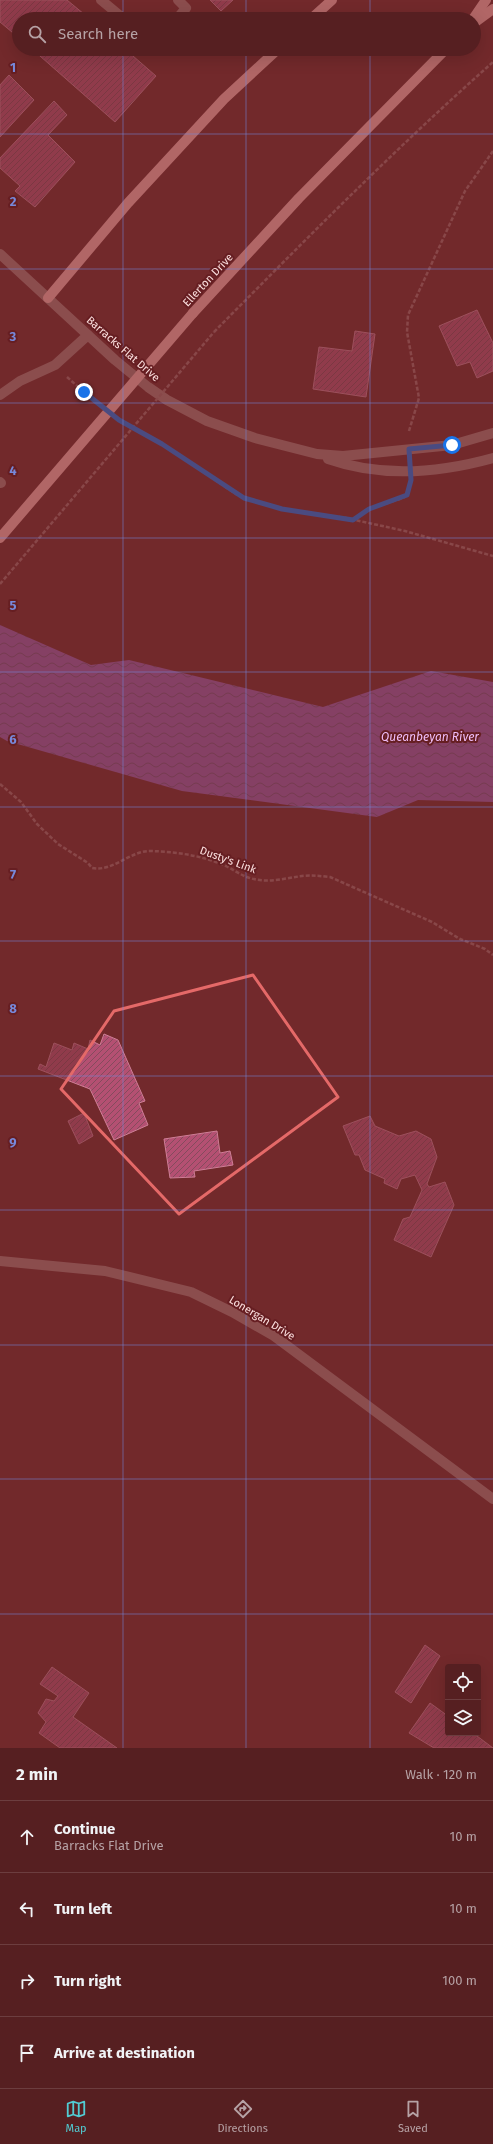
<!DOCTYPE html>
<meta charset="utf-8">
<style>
:root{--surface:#561f21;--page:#5c272a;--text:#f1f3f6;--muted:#b6a2a5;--line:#6c3d3f;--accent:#51ccd3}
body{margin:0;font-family:"Fira Sans",sans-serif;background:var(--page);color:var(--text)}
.controls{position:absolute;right:12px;bottom:12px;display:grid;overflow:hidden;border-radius:4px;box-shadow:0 4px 16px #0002}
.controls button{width:36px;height:36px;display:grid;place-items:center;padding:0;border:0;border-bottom:1px solid var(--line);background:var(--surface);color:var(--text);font:20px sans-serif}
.stop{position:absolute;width:12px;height:12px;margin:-9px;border:3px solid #1a73e8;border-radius:50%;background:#fff}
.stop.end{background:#1a73e8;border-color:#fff;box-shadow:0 1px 4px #0008}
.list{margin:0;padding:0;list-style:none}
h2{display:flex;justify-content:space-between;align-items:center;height:52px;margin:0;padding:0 16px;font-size:17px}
h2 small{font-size:13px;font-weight:400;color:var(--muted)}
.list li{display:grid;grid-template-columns:26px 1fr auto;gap:12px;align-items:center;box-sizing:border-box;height:72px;padding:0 16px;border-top:1px solid var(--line)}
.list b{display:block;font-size:15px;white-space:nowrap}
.list p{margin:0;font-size:13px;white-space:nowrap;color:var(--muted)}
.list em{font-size:13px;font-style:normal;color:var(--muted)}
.icon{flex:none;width:22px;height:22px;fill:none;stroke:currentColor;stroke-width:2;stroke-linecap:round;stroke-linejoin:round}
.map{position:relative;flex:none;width:493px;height:1748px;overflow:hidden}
.search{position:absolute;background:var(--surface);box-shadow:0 4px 16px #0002;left:12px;right:12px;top:12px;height:44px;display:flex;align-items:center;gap:10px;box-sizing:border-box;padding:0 14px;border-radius:22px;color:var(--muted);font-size:15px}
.sheet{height:340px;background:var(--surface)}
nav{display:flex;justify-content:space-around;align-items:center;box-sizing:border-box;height:56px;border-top:1px solid var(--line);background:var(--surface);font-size:11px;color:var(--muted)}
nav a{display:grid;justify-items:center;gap:2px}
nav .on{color:var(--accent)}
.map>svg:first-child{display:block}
</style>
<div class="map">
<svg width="493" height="1748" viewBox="0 0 493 1748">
<defs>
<pattern id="water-waves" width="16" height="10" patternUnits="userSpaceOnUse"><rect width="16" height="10" fill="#9c5ba9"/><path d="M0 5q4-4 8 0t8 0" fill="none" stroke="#78517b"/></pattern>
<pattern id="building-hatch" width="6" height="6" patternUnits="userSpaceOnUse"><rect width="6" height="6" fill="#b45072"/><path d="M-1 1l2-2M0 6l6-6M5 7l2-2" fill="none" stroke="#854b5d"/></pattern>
</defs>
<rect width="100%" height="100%" fill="#72292c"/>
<polygon fill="url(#water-waves)" points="0,625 91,665 129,660 323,707 431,671 493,682 493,802 418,800 377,817 182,791 7,741 0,737"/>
<g fill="url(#building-hatch)" stroke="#ce7e96">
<polygon points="0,0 67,0 90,19 19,19 19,38 0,22"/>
<polygon points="210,0 233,0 221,11"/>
<polygon points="32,49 125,49 156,76 115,122"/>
<polygon points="9,75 34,100 0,137 0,85"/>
<polygon points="54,101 67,115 48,135 75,162 35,207 15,191 20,186 0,168 0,158"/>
<polygon points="477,310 493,343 493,371 477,378 470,362 457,366 439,326"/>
<polygon points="355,331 375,334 366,397 313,389 319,347 352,351"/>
<polygon points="104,1034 118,1040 145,1101 139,1103 148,1125 114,1140 90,1089 38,1069 40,1064 46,1067 54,1043 72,1050 74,1043 88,1049 90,1040 100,1045"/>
<polygon points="84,1113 93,1136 79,1144 68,1121"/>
<polygon points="370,1116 375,1126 399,1136 416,1131 431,1139 437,1157 427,1184 429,1187 445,1182 454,1205 431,1257 394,1240 403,1219 410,1217 422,1190 415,1175 401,1179 397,1189 384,1183 385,1179 365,1170 359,1155 355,1155 343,1126"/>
<polygon points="217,1131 220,1153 230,1151 233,1165 194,1171 195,1177 170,1178 164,1139"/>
<polygon points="425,1645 440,1656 411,1703 395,1692"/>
<polygon points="52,1667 89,1693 73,1717 117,1748 60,1748 39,1733 46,1722 38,1713 46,1699 54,1701 58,1696 40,1684"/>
<polygon points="430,1703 448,1716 448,1733 473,1733 493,1748 434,1748 409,1733"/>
</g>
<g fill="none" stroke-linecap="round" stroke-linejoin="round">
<g stroke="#a36a6c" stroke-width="2.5" stroke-dasharray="4 2" stroke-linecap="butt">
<path d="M214 332C305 240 396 148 493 62"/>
<polyline points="67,377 94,401"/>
<polyline points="123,422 162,444 236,494 255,502 282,509 346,518 405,531 493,556"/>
<polyline points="409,431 419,398 407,332 408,315 465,191 493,151"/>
<polyline points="354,519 369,509 403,498 407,495 410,488"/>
<path d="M0 784 21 802 37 824 58 844 88 863 92 868C114 872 130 850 152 851 175 852 199 855 221 864 232 868 242 877 254 879 269 883 287 878 302 876 312 875 320 876 330 877L432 922 460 939 485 949 493 955"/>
</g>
<g stroke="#a97977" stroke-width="10">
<polyline points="101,0 124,19"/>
<polyline points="177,19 186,8 178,0"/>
<polyline points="0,254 115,360 148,387 167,400 207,421 255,438 317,454 343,456 452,445 493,433"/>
<polyline points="0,395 20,381 55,365 88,335"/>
<path d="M328 459C382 478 439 473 493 458"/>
<polyline points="0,482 1,483"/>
<polyline points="0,1261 105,1271 191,1292 232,1312 274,1336 493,1499"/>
</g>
<g stroke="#fdb0ae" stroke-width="10">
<polyline points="311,19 332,0"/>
<polyline points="473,19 486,0"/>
<polyline points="474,23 493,9"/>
<polyline points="48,298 128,203 224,99 278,49"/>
<polyline points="193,313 299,198 446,49"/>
</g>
<polyline stroke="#a36a6c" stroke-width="2.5" stroke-dasharray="4 2" stroke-linecap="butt" points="0,584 214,332"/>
<polyline stroke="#fdb0ae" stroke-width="10" points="0,538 193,313"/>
</g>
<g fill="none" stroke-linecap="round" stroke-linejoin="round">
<polyline stroke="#1a73e8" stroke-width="5" points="84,392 119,420 162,444 244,498 282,509 353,520 369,509 407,495 411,480 409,449 452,445"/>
</g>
<path d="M0 0H493V1748H0ZM253 975 338 1097 179 1214 61 1089 114 1011Z" fill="#72292c" fill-opacity=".55" fill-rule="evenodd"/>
<path fill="none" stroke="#e46968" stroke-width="3" stroke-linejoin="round" d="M253 975 338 1097 179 1214 61 1089 114 1011Z"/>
<path fill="none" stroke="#7789db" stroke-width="1" stroke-opacity="0.55" d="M123 0V19M246 0V19M370 0V19M123 49V1748M246 49V1748M370 49V1748M0 134H493M0 269H493M0 403H493M0 538H493M0 672H493M0 807H493M0 941H493M0 1076H493M0 1210H493M0 1345H493M0 1479H493M0 1614H493"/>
<g text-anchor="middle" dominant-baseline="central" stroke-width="4" stroke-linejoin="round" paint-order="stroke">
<g font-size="11" fill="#fde1e0" stroke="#661e22">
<text transform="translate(208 280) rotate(-47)">Ellerton Drive</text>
<text transform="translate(123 349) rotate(41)">Barracks Flat Drive</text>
<text transform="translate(228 860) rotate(20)">Dusty's Link</text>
<text transform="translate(262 1318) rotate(31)">Lonergan Drive</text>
</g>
<g font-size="12" font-style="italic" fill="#f0befa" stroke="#661e22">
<text x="430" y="737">Queanbeyan River</text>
</g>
</g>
<g font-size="13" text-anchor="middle" font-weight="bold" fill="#7789db" stroke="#661e22" stroke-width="4" stroke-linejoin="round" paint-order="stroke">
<text x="13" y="72">1</text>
<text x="13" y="206">2</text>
<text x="13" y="341">3</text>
<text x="13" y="475">4</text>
<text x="13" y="610">5</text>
<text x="13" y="744">6</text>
<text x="13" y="879">7</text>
<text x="13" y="1013">8</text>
<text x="13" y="1147">9</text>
</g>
</svg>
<div class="controls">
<button><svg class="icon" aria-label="locate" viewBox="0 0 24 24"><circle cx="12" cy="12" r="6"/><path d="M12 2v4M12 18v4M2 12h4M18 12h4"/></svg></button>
<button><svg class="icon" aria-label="layers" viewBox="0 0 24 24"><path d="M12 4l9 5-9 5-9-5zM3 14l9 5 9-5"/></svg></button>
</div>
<div class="stop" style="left:452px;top:445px"></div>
<div class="stop end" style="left:84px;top:392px"></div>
<div class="search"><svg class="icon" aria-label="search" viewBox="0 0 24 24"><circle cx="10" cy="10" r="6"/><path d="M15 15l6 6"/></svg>Search here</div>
</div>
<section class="sheet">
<h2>2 min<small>Walk · 120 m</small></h2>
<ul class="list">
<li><svg class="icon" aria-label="ahead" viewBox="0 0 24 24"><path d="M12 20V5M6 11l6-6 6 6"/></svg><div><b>Continue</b><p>Barracks Flat Drive</p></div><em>10 m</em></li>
<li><svg class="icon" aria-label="left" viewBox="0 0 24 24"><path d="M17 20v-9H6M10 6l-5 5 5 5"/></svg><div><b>Turn left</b></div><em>10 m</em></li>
<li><svg class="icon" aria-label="right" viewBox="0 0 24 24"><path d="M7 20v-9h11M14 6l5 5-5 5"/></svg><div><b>Turn right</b></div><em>100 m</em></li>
<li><svg class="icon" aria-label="arrive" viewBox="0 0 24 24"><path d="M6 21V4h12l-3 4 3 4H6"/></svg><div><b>Arrive at destination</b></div></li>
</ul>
</section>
<nav>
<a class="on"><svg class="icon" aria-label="map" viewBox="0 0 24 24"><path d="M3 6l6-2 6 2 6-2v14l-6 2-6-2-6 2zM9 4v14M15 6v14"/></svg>Map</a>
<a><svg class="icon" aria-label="directions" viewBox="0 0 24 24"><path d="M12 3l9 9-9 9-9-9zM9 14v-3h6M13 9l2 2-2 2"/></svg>Directions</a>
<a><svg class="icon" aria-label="saved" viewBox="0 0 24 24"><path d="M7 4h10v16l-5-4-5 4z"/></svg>Saved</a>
</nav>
